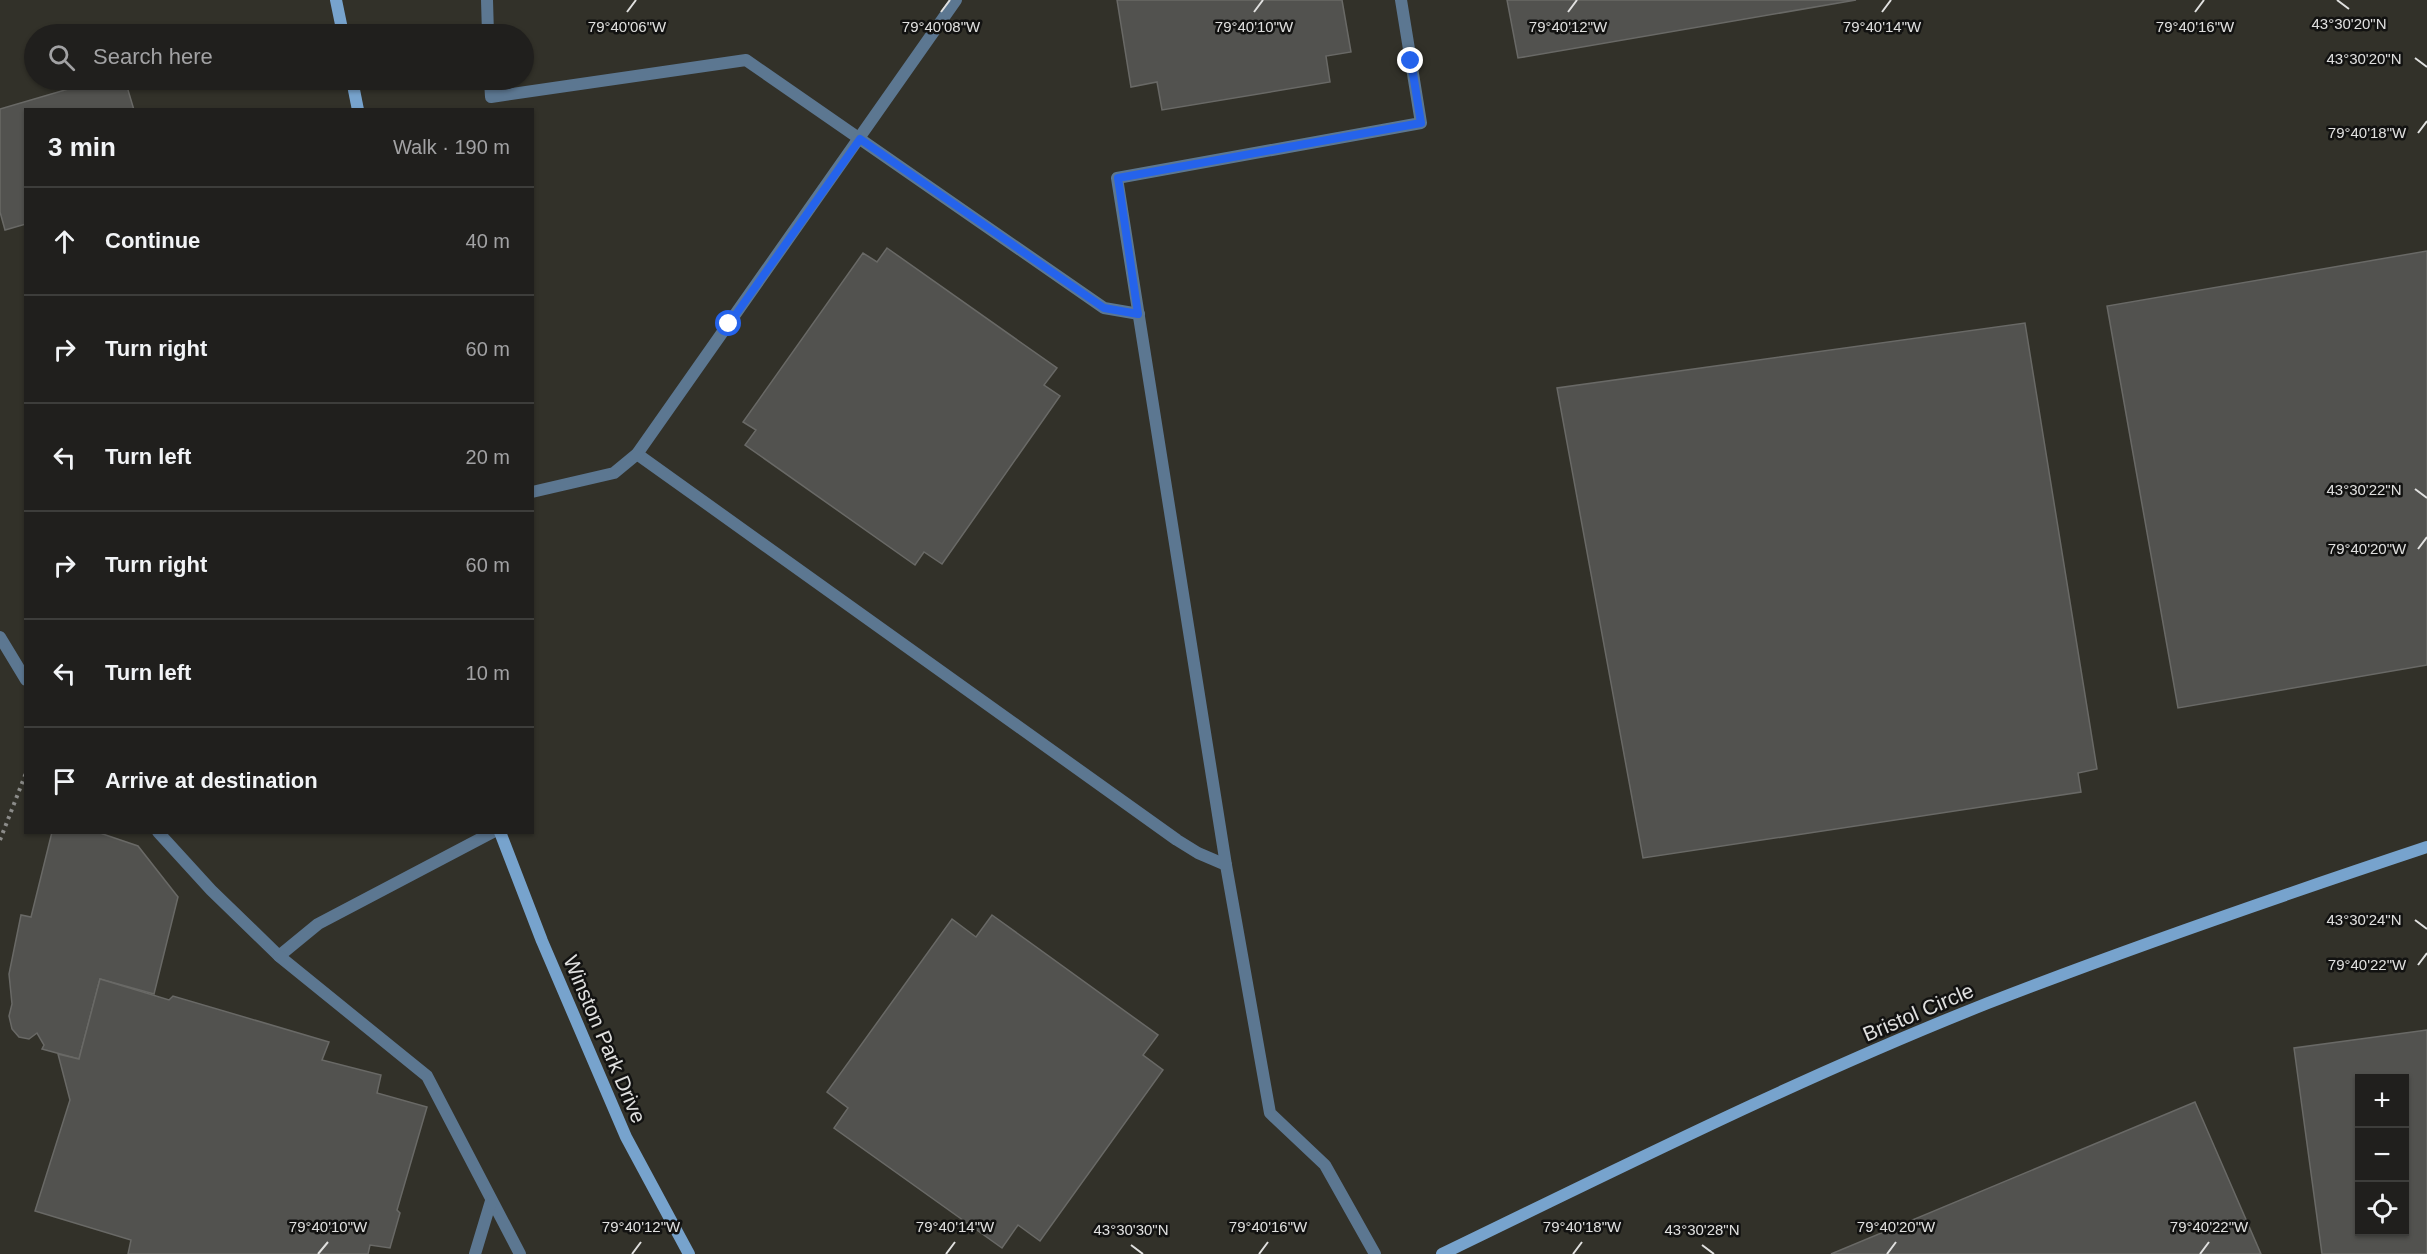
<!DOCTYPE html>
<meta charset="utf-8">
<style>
:root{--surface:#201f1d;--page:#282726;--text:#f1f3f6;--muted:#a2a2a4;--line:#3d3d3b}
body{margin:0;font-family:Helvetica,sans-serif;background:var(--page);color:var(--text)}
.controls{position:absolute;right:18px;bottom:18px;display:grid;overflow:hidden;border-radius:0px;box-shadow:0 2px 4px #0004}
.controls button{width:54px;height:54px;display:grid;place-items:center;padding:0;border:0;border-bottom:2px solid var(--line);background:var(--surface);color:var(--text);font:30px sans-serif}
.stop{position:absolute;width:18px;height:18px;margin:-14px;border:4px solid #2563eb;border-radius:50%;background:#fff}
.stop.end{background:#2563eb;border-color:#fff;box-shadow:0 2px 6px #0008}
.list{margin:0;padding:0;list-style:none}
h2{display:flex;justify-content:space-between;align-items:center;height:78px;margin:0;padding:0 24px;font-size:26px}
h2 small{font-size:20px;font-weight:400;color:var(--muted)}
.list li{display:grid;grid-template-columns:39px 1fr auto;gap:18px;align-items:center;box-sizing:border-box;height:108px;padding:0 24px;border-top:2px solid var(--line)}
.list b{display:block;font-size:22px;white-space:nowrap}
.list em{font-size:20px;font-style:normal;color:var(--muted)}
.icon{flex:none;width:33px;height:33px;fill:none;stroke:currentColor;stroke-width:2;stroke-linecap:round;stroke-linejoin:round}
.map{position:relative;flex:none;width:2427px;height:1254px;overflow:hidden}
.search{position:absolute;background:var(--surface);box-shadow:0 2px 4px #0004;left:24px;top:24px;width:510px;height:66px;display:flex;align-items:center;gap:15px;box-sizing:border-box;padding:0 21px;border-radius:33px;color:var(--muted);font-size:22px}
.panel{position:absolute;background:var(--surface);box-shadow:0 2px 4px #0004;left:24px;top:108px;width:510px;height:726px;border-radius:0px}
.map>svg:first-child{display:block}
</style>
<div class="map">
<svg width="2427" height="1254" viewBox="0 0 2427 1254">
<rect width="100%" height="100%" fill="#2a2927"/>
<path fill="#323129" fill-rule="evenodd" d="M0 0H2427V1254H0ZM34 34H524V80H34ZM26 110H532V832H26ZM2360 1078H2404V1232H2360Z"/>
<g fill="#52524f" stroke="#696966" stroke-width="1.5" fill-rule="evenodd">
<polygon points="1117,0 1342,0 1351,52 1326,56 1330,82 1162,110 1157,82 1131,87"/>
<polygon points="1507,0 1856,0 1518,58"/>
<polygon points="99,80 125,80 134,110 26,110 26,224 5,230 0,212 0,109"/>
<polygon points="887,248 1057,368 1044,385 1060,396 942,564 924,552 915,565 745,445 756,430 743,422 863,253 877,262"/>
<polygon points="2427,251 2427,665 2178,708 2107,306"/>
<polygon points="2025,323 2097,769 2078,773 2081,792 1643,858 1557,388"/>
<polygon points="52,832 97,832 138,846 178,897 154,994 100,979 79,1059 42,1049 44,1045 37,1033 29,1039 19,1037 12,1029 9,1016 12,1004 9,974 21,915 31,917"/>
<polygon points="992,915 1158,1035 1143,1055 1163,1070 1040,1241 1018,1225 1002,1248 834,1128 848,1108 827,1092 952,919 976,937"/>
<polygon points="100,979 169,1000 173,996 329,1042 322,1060 381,1075 377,1093 427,1107 397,1210 400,1213 390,1248 370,1245 368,1254 128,1254 131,1240 35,1211 70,1100 58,1054 79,1059"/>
<path d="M2427 1030V1254H2322L2294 1048ZM2360 1078H2404V1232H2360Z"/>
<polygon points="2195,1102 2261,1254 1831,1254"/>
</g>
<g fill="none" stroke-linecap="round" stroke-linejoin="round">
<polyline stroke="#8c8c8a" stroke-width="4" stroke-dasharray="3 4.5" stroke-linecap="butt" points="0,840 26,773"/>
<g stroke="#5c7791" stroke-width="12">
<polyline points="487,0 488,34"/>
<polyline points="490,80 491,97 746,60 1104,308 1139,314"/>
<polyline points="637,454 1177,840 1198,853 1226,865"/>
<polyline points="532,492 614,473 637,454 956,0"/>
<polyline points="0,637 26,680"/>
<polyline points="158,832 211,890 279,956 318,924 493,832"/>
<polyline points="279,956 427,1076 520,1254"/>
<polyline points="475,1254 491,1201"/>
<polyline points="1375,1254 1325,1165 1270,1113 1226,865 1117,178 1421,123 1401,0"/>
</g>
<g stroke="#77a3cd" stroke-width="12">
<polyline points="336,0 343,34"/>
<polyline points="352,80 358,110"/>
<polyline points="500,832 542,941 626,1137 689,1254"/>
<path d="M1442 1254C1622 1167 1801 1077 1988 1003 2132 947 2280 896 2427 847"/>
</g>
</g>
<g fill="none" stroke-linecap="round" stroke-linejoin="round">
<polyline stroke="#2563eb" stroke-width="8" points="729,324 860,139 1104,308 1138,314 1118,178 1421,123 1411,61"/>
</g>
<path fill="none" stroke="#e0e0df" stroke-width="2" d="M2337 0 2349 9M627 12 636 0M941 12 950 0M1254 12 1263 0M1568 12 1577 0M1882 12 1891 0M2195 12 2204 0M2415 58 2427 67M2418 133 2427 121M2415 489 2427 498M2418 549 2427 537M2415 920 2427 929M2418 965 2427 953M1131 1245 1143 1254M1702 1245 1714 1254M318 1254 328 1242M632 1254 641 1242M946 1254 955 1242M1259 1254 1268 1242M1573 1254 1582 1242M1887 1254 1896 1242M2200 1254 2209 1242"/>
<g text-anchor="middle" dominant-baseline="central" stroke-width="5" stroke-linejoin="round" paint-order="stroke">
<g font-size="21" fill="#e0e0df" stroke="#121211">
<text transform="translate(1918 1012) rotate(-23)">Bristol Circle</text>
<text transform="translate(605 1039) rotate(67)">Winston Park Drive</text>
</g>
</g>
<g font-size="15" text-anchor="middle" fill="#e0e0df" stroke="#121211" stroke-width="5" stroke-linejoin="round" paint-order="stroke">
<text x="2349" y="29">43°30'20"N</text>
<text x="627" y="32">79°40'06"W</text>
<text x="941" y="32">79°40'08"W</text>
<text x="1254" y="32">79°40'10"W</text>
<text x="1568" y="32">79°40'12"W</text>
<text x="1882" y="32">79°40'14"W</text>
<text x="2195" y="32">79°40'16"W</text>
<text x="2364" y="64">43°30'20"N</text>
<text x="2367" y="138">79°40'18"W</text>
<text x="2364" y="495">43°30'22"N</text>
<text x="2367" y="554">79°40'20"W</text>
<text x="2364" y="925">43°30'24"N</text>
<text x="2367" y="970">79°40'22"W</text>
<text x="328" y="1232">79°40'10"W</text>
<text x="641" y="1232">79°40'12"W</text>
<text x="955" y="1232">79°40'14"W</text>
<text x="1268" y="1232">79°40'16"W</text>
<text x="1582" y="1232">79°40'18"W</text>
<text x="1896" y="1232">79°40'20"W</text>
<text x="2209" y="1232">79°40'22"W</text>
<text x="1131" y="1235">43°30'30"N</text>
<text x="1702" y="1235">43°30'28"N</text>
</g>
</svg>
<div class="controls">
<button>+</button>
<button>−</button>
<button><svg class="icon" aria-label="locate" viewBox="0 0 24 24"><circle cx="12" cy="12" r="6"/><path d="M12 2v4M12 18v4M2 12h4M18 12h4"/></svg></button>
</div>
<div class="stop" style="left:729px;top:324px"></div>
<div class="stop end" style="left:1411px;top:61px"></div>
<div class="search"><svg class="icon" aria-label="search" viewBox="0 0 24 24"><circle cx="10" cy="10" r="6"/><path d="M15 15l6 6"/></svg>Search here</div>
<section class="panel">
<h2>3 min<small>Walk · 190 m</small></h2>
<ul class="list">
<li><svg class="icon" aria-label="ahead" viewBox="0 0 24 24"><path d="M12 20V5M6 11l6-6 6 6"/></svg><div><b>Continue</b></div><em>40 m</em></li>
<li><svg class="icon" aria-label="right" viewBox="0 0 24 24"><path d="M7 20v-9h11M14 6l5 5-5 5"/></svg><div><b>Turn right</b></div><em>60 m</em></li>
<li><svg class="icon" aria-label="left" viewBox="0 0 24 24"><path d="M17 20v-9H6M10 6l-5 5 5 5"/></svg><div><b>Turn left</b></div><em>20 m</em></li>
<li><svg class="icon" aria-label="right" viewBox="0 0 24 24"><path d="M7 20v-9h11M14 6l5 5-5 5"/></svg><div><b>Turn right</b></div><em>60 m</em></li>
<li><svg class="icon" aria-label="left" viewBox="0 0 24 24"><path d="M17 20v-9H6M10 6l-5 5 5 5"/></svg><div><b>Turn left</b></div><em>10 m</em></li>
<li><svg class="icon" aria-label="arrive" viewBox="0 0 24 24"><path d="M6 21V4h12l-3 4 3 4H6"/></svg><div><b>Arrive at destination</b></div></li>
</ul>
</section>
</div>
